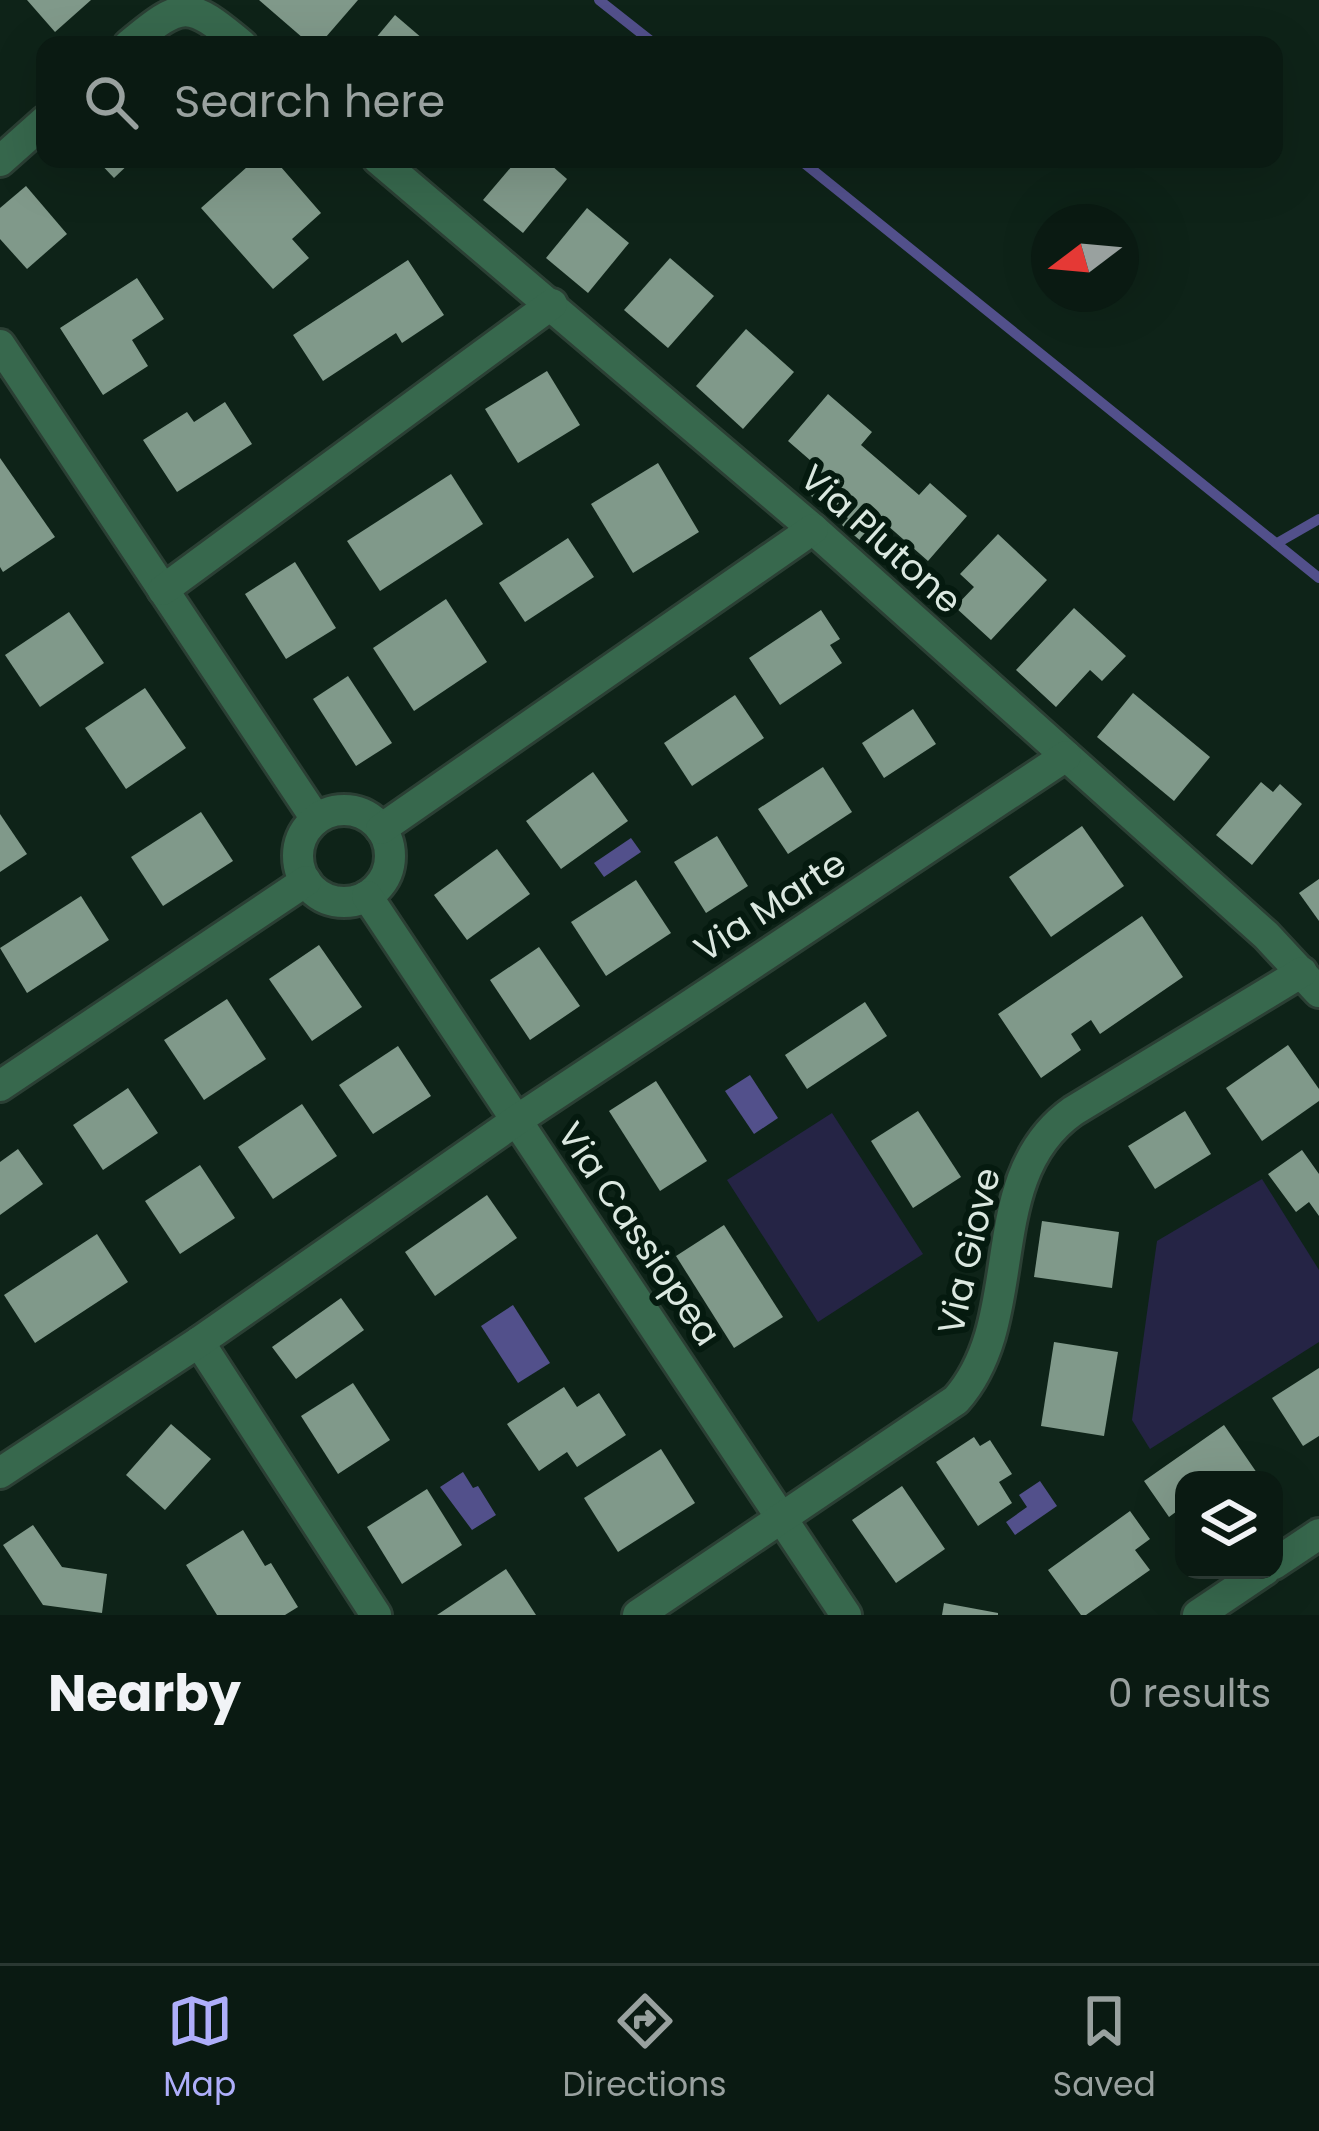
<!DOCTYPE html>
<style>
:root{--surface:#0a1a12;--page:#13231b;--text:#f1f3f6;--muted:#99a19f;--line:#2a3832;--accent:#aeaefa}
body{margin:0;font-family:Poppins,sans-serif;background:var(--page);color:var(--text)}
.controls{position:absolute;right:36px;bottom:36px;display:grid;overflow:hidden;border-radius:24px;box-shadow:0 12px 48px #0002}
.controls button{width:108px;height:108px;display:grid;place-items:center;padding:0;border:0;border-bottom:3px solid var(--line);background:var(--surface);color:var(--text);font:60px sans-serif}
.compass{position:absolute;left:1031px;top:204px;width:108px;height:108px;border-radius:50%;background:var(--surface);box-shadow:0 12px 48px #0002;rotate:254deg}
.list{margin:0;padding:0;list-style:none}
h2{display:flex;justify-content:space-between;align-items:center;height:156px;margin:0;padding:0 48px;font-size:51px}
h2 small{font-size:39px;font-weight:400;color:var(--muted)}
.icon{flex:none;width:66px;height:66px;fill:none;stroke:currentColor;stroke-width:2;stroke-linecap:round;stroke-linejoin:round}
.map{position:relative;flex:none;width:1319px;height:1615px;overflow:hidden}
.search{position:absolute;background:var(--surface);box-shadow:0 12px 48px #0002;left:36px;right:36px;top:36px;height:132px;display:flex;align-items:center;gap:30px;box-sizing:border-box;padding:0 42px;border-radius:24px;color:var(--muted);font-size:45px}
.sheet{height:348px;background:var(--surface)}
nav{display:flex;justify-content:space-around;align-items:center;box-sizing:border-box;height:168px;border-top:3px solid var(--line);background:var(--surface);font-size:33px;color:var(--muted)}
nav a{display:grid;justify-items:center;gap:6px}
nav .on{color:var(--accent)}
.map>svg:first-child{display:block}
</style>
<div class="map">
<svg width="1319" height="1615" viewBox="0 0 1319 1615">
<rect width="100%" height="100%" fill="#0e2318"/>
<g fill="#252445">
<polygon points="832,1113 923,1254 818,1322 727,1180"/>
<polygon points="1262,1179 1319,1270 1319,1342 1150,1449 1132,1420 1157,1241"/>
</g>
<g fill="#52508b">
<polygon points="631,838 641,852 604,877 594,863"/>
<polygon points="750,1075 778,1118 754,1134 725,1091"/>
<polygon points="513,1305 550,1363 518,1383 481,1326"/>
<polygon points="463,1472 473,1488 478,1486 496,1515 472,1530 440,1487"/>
<polygon points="1040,1481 1057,1506 1015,1535 1006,1522 1027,1507 1019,1495"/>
</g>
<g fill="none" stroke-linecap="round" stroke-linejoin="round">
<g stroke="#52508b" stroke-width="10">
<polyline points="599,0 656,45"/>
<polyline points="799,159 1319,578"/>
<polyline points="1279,542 1319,519"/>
</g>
</g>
<g fill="#80998a">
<polygon points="27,0 91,0 55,32"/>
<polygon points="259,0 358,0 319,45 311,45"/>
<polygon points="395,15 430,45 370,45"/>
<polygon points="96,159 134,159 114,178"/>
<polygon points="256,159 274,159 321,213 292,239 309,258 273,289 201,208"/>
<polygon points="518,159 544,159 567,179 523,233 483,200"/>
<polygon points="26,186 67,234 27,269 0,239 0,208"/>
<polygon points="587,208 629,243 588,293 546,258"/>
<polygon points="670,258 714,296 668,348 624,310"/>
<polygon points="408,260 444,315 402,343 396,333 323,381 293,335"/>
<polygon points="137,278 164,319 132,340 148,366 103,395 60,328"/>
<polygon points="746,329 794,372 743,429 696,386"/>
<polygon points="547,371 580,425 518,463 485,409"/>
<polygon points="828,394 872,432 861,445 919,495 930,483 967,516 928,561 887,525 868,547 842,525 848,518 835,507 830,513 801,487 818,467 788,441"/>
<polygon points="225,402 252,444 177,492 143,440 187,412 194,422"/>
<polygon points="0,458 55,537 3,572 0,567"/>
<polygon points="658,463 699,532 633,573 591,504"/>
<polygon points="451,474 483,524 380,591 347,541"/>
<polygon points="998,534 1047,580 991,640 955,607 974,587 960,574"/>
<polygon points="568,538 594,577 525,622 499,583"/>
<polygon points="295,562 336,628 286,659 245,594"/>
<polygon points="446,599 487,662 414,711 373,648"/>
<polygon points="1074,608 1126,656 1102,681 1090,670 1056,707 1016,670"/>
<polygon points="821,610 840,639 830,645 842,663 780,705 749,658"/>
<polygon points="69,612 104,663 40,707 5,655"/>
<polygon points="348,676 392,743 356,766 313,699"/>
<polygon points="145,688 186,748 126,789 85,728"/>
<polygon points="1133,693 1210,757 1174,801 1097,737"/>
<polygon points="735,695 764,738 692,786 664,743"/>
<polygon points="913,709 936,744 884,778 862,743"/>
<polygon points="823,767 852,812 788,854 758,809"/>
<polygon points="593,772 628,821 561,869 526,821"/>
<polygon points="1261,782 1273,792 1280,784 1302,804 1252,865 1216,835"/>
<polygon points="201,812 233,861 163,906 131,857"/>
<polygon points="0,814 27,854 0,872"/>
<polygon points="1082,826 1124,886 1051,937 1009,877"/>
<polygon points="717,836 748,886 706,913 674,862"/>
<polygon points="497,849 530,894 467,940 434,895"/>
<polygon points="1319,879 1319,921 1299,893"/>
<polygon points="636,880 671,933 606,976 571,922"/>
<polygon points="81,896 109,940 27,993 0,948"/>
<polygon points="1142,916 1183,977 1100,1034 1091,1020 1071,1034 1081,1050 1041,1078 998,1014"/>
<polygon points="319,945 362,1007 312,1041 269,979"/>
<polygon points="539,947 580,1006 530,1040 490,980"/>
<polygon points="227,999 266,1059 204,1100 164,1040"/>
<polygon points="865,1002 887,1036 807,1089 785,1055"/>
<polygon points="1288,1045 1319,1089 1319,1101 1262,1141 1226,1088"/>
<polygon points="398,1046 431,1096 373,1134 339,1085"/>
<polygon points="656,1081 707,1161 660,1191 609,1111"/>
<polygon points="128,1088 158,1133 103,1170 73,1125"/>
<polygon points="302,1104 337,1156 273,1199 238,1147"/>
<polygon points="918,1111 961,1177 913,1208 871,1141"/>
<polygon points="1185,1111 1211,1154 1155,1189 1128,1146"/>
<polygon points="18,1149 43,1184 0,1215 0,1162"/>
<polygon points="1302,1150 1319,1174 1319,1216 1309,1202 1296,1212 1268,1174"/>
<polygon points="200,1165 235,1218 180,1254 145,1201"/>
<polygon points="487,1195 517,1238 435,1296 405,1252"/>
<polygon points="1042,1221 1119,1232 1112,1288 1034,1277"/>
<polygon points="724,1225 783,1317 734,1348 676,1256"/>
<polygon points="97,1234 128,1282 35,1343 4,1295"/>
<polygon points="341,1298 364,1330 296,1379 272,1347"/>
<polygon points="1054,1342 1118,1352 1104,1436 1041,1426"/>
<polygon points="1319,1368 1319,1436 1303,1446 1272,1398"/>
<polygon points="353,1383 390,1440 338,1474 301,1416"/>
<polygon points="564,1387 577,1407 599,1393 626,1435 577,1467 567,1452 539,1471 507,1424"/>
<polygon points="171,1424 211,1459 165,1510 126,1475"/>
<polygon points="1224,1425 1257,1473 1246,1480 1221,1480 1215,1472 1203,1480 1184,1480 1184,1506 1169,1517 1144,1481"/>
<polygon points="974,1437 980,1446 990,1440 1012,1474 999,1482 1012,1503 978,1526 936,1462"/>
<polygon points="661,1449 695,1503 618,1552 584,1498"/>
<polygon points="902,1486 945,1549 896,1583 852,1520"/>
<polygon points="427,1489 462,1545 402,1584 367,1527"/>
<polygon points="1130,1511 1150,1539 1135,1550 1150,1570 1086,1615 1081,1615 1048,1570"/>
<polygon points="33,1525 62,1567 107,1574 102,1613 43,1605 3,1545"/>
<polygon points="243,1530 265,1566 271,1563 298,1607 285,1615 217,1615 186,1565"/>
<polygon points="506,1569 536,1615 437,1615"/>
<polygon points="944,1603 998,1613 998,1615 942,1615"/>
</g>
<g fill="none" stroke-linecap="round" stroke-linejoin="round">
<defs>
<g id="street">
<path d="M129 45C183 0 188 0 242 45"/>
<polyline points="378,159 813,529 1266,935 1319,992"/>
<polyline points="0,161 45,121"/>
<polyline points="0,345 316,819"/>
<polyline points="163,590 552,304"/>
<circle cx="344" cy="856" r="46"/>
<polyline points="381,829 813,529"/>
<polyline points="367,896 846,1615"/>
<polyline points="0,1086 306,881"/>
<polyline points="199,1342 376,1615"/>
<polyline points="0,1473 199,1342 517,1120 1066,756"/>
<polyline points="1274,1564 1319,1534"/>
<path d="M638 1615 956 1400C1029 1318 978 1178 1073 1111L1302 972"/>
<polyline points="1198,1615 1265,1570"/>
</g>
</defs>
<use href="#street" stroke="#2b3f34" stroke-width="36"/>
<use href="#street" stroke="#37684d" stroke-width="30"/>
</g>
<g text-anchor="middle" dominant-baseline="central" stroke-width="12" stroke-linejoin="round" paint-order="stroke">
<g font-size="36" fill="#dbe8e0" stroke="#051a0f">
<text transform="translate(881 539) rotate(42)">Via Plutone</text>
<text transform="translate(770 906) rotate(-33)">Via Marte</text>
<text transform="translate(639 1234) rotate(56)">Via Cassiopea</text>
<text transform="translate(969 1251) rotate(-77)">Via Giove</text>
</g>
</g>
</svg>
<div class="controls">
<button><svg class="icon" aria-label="layers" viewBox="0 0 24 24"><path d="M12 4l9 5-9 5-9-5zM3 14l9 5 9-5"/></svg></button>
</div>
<svg class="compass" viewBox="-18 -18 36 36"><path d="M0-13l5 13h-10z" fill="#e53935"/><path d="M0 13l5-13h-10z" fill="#99a19f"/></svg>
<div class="search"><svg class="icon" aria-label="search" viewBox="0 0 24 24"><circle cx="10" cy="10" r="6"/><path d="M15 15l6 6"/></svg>Search here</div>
</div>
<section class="sheet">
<h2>Nearby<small>0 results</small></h2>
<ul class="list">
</ul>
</section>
<nav>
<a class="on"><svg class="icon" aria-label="map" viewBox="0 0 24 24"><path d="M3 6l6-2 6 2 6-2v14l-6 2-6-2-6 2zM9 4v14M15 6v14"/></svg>Map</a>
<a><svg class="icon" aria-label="directions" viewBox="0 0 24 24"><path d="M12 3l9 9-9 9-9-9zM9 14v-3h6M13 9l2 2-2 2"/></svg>Directions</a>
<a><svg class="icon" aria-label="saved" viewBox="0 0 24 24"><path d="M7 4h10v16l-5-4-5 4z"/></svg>Saved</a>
</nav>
